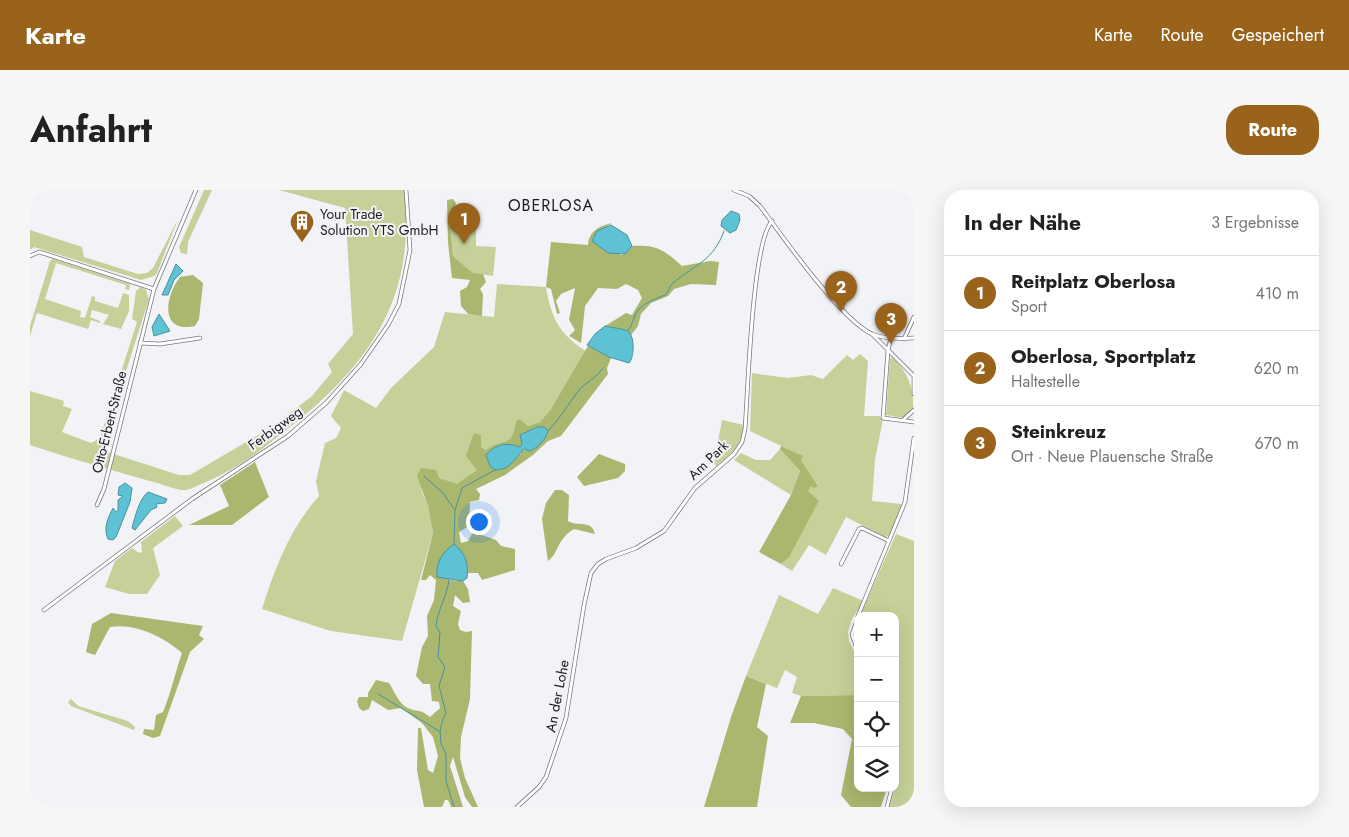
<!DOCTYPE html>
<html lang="de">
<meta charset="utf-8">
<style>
:root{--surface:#fff;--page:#f6f6f6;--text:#222;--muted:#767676;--line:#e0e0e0;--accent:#99631c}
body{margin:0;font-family:Jost,sans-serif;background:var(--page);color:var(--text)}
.controls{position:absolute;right:15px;bottom:15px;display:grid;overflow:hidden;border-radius:10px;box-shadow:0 5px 20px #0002}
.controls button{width:45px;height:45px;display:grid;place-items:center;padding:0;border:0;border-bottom:1px solid var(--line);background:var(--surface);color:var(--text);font:25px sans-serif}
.you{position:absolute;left:448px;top:331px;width:18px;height:18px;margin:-12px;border:4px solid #fff;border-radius:50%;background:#1a73e8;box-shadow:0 0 0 8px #1a73e833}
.badge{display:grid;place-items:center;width:32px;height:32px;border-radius:50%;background:var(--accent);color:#fff;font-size:16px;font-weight:700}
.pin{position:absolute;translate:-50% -41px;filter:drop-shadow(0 1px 2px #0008)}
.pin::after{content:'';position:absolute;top:26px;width:18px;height:15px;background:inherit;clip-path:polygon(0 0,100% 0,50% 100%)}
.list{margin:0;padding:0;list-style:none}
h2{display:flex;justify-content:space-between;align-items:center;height:65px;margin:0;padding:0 20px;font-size:21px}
h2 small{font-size:16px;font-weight:400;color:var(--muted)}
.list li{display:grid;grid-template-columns:32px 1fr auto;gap:15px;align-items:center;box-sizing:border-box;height:75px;padding:0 20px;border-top:1px solid var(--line)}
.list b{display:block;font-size:19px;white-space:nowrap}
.list p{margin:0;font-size:16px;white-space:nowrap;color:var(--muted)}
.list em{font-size:16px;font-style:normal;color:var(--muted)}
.icon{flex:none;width:28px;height:28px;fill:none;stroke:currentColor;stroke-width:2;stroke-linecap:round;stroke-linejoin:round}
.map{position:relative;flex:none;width:884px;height:617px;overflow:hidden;border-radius:20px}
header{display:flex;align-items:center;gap:30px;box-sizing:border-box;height:70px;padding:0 25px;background:var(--accent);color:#fff}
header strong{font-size:24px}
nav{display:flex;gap:28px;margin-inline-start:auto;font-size:18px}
.intro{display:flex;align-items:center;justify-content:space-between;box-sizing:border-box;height:120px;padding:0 30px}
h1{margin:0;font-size:35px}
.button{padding:12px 22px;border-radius:20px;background:var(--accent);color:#fff;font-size:18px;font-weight:700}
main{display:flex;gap:30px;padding:0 30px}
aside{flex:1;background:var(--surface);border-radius:20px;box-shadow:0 5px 20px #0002}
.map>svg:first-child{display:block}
</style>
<header>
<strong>Karte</strong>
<nav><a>Karte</a><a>Route</a><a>Gespeichert</a></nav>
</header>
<div class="intro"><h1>Anfahrt</h1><a class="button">Route</a></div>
<main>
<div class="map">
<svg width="884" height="617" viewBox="0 0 884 617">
<rect width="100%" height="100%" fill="#f2f3f7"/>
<g fill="#c5d198">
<polygon points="174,0 182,0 158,52 157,64 151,63 149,57"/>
<path d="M249 0H374C388 118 330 185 241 252 220 269 199 282 174 293 168 295 162 299 156 300 148 301 135 295 127 293 84 281 42 269 0 255V201L34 211 33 216 42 219 32 242 61 253 70 248 107 132 102 129 106 101 111 97 116 100 119 109 71 260 149 285H160L240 238 282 206 302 182 298 174 323 144 315 18Z"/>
<polygon points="419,21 439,21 446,37 446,56 466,57 463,86 443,83 423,66"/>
<polygon points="148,29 127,83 124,86 111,90 4,57 0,60 0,40 52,57 54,67 108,84 117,83 123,78"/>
<polygon points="23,69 100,94 99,100 95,99 96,95 26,73 15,109 51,121 50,127 55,128 62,106 65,107 65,111 88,118 93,103 99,105 99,121 91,139 73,134 79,125 62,120 60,127 70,131 70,133 61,130 58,139 7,123 0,146 0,136 20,71"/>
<path d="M467 94 516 97C521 128 530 145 556 161L521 219 510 232 498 236 490 229 486 231C481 260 475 246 456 260L451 257 447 280 427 295 409 288 391 299 398 316 403 343 372 451 301 441 232 419C245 378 260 338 289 306L286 291 295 253 306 248 311 238 301 226 314 200 346 218 361 198 404 157 415 122 464 127Z"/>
<polygon points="830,164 838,171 834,226 849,226 853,229 845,270 842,311 872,314 861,345 855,347 816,327 796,365 779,355 762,381 751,374 759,366 789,311 777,301 781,296 788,296 771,270 772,266 720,241 722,183 758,188 781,185 793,189 817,165 823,170"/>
<path d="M862 167C877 181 884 197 883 218L873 228 856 225 860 169Z"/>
<path d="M692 230 714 235C713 254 700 265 686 276L684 273Z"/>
<polygon points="750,259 770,281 761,305 704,270 711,263 726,270 740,270"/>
<polygon points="145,326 153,336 123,358 130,385 117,404 99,404 75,397 85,371 102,358 109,363 112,362 111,352"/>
<polygon points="866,344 884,351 884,617 859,617 865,598 866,587 865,426 830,426"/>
<polygon points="803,398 834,411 822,429 818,442 819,451 828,469 828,505 771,506 762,503 767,487 755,480 747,498 716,486 749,405 788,424"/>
<polygon points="41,509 48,516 98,531 105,537 104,540 41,516 38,512"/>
</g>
<g fill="#a9b76f" fill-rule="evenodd">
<polygon points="423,9 426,13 424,21 419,21 423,66 443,83 453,84 456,92 450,99 453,104 452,126 438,124 431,116 430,101 437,97 440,90 422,88 418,53 417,10"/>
<path d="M582 33 574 38 590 65 595 64 602 56C627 54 634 60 652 76L680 71 689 72 686 95 661 94 644 99 638 106 621 113 611 124 608 136 601 145 598 141 575 136 596 123 602 125 612 108 608 100 596 94 587 99 568 98 555 116 551 153 539 146 545 140 539 130 545 98 531 104 526 111 530 123 527 124 521 99 516 97 521 52 558 55C559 41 569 36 582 33Z"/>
<path d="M163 85 173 93 169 129 165 136C129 144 135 106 150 87Z"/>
<path d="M558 156 581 168 577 178 578 184 531 246 518 251 503 265 475 285 446 299 450 304 449 310 440 312 439 336 429 342 431 353 438 351 443 342 466 350 471 356 485 359V380L452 390 448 383H437L436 371 419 390 433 391 438 399 440 412 433 413 425 405 423 416 431 421 428 434 430 440 436 442 442 441 440 509 431 547 430 568 435 588 448 617H442L435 607 423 567 420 576 433 617H421L418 610H415L412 617H394L387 580 388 538H391L398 580 403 583 408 566 403 547 392 533 371 518 358 520 342 510 339 519 333 521 329 518 327 511 329 507H338V503L346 490 359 493C364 500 369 515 378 518 389 523 389 518 400 527L410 518 409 512 402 511 400 494H393L386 486 392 457 398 446 397 426 404 410 406 390 400 385 396 390H391L403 343 398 316 387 286 391 278 406 280 409 288 427 294 447 280 436 266 444 243 451 245V257L456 260C475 246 481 260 486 231L490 229 498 236 510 232 521 219ZM507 237H514L518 241 496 260 491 261V264L460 276 456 265 485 255 490 257Z"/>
<polygon points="751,256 773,266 771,270 788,296 784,298 781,296 778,301 789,311 759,367 751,374 729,362 761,305 770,281 750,259"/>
<polygon points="569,264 595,274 595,281 588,288 554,296 547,287"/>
<polygon points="225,272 239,307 202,335 159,335 199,316 190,295"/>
<path d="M525 300H532L539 305 538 331C547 337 562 329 565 344L544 339C526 350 529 363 518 371L512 329 516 313Z"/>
<path d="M81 423 173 436 169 445 174 449 160 462 130 546 123 548 113 544 114 539 124 540 126 525 133 522C141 503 145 483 152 463 134 447 105 433 80 437L65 465 56 462 62 434Z"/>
<polygon points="716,486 736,494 727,537 738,546 727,617 674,617 701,527"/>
<polygon points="828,505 828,598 857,598 851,617 821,617 811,605 822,549 813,539 784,533 760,533 771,506"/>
</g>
<g fill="#5dc3d4" stroke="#4a919d">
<polygon points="701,21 709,24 710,30 706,40 700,43 691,36 692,30"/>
<polygon points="581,35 597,45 602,56 595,64 578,63 562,51 567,41"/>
<polygon points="146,74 153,81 144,90 138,105 132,105"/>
<polygon points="129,124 140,141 124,146 122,137"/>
<path d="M575 136C581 138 594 138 599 142 605 148 604 168 599 173L579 167 557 155 565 144Z"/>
<path d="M507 237H514L518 241C515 250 509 257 500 261L494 259C485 268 481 280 465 280L460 276 456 265C466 254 476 252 490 257L492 254 490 245Z"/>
<path d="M95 293 102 298 100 312 86 347 83 350 78 349C73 338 78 328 83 318L86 322 88 321V310L93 306 88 305 89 297Z"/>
<path d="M118 302 137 309 135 313 126 314 127 317 121 320 105 340 102 338C105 327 109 309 118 302Z"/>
<path d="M424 354C435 362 439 375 437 388L433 391 407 387C406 371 412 363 424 354Z"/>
</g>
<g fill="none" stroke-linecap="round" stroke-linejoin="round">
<g stroke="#4a919d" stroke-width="1">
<path d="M598 141C603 135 603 126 608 120 616 112 625 109 635 105 639 103 639 96 643 93 667 73 683 71 694 41"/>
<path d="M518 241C530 229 539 213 549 200 556 192 567 188 573 178"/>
<polyline points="394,286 413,303 424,319"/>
<polyline points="424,354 425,320 432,298 465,280"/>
<path d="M419 390C417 406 408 419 406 436L410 443 408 467 415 477 409 496 416 523 413 529 410 541 411 554 416 564V591L424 617"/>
<polyline points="348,504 409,541"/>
</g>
<defs>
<g id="street">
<path d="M704 0 719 6 730 16C752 46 811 130 842 144 855 149 870 149 884 148"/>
<polyline points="0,66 9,62 16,64 124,99"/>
<polyline points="842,144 884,186 884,204"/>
<polyline points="861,148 858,160 853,228 884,232"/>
<polyline points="874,149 884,127"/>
<polyline points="110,153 130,154 170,148"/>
<polyline points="873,230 884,220"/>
<polyline points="67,315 74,299 124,99 166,0"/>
<polyline points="811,374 829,339 832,338 859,351"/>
<polyline points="14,420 162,309 258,246 296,213 331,174 358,135 369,114 380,60 376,0"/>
<polyline points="828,426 875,312 884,248"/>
<polyline points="828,427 822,445 828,461"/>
<path d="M487 617 509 597 516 587 536 528 554 415 561 383 568 374 576 369 606 358 634 341 665 298 704 264 712 252 715 239C718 203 722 52 742 31"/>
<polyline points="857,617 862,598"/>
</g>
</defs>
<use href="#street" stroke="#78797d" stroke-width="4.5"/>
<use href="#street" stroke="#fff" stroke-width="3"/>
</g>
<defs>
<symbol id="building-pin" viewBox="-11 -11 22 30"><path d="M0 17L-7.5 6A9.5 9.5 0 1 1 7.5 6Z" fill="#99631c" stroke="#f2f3f7"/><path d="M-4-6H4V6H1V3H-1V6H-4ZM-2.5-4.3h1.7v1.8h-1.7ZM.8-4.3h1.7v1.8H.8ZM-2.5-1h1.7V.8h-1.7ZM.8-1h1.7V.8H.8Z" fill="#fff"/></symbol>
</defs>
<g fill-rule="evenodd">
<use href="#building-pin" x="258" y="18" width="28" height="38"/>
</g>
<g text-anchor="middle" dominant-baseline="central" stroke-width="4" stroke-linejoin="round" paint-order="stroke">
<g font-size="14" fill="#1c1c1e" stroke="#f2f3f7" text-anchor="start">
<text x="290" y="24">Your Trade<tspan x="290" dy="16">Solution YTS GmbH</tspan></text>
</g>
<g font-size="14" fill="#1c1c1e" stroke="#f2f3f7">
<text transform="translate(79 232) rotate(-76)">Otto-Erbert-Straße</text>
<text transform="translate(245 238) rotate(-36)">Ferbigweg</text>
<text transform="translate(678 270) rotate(-44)">Am Park</text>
<text transform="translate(527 506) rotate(-79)">An der Lohe</text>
</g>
<g font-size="16" letter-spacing="1" fill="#1c1c1e" stroke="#f2f3f7">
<text x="521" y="15">OBERLOSA</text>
</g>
</g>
</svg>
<div class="controls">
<button>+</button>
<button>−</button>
<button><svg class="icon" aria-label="locate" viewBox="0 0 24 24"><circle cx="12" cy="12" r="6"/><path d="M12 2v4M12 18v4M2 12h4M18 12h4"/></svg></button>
<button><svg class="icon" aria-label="layers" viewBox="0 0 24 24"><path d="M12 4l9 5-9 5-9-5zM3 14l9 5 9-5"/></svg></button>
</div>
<div class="you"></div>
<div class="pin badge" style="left:434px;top:54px">1</div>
<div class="pin badge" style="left:811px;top:122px">2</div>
<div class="pin badge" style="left:861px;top:154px">3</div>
</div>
<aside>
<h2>In der Nähe<small>3 Ergebnisse</small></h2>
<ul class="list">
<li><span class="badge">1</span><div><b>Reitplatz Oberlosa</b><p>Sport</p></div><em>410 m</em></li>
<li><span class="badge">2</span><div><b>Oberlosa, Sportplatz</b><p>Haltestelle</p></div><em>620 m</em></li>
<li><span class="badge">3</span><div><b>Steinkreuz</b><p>Ort · Neue Plauensche Straße</p></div><em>670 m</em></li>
</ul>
</aside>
</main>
